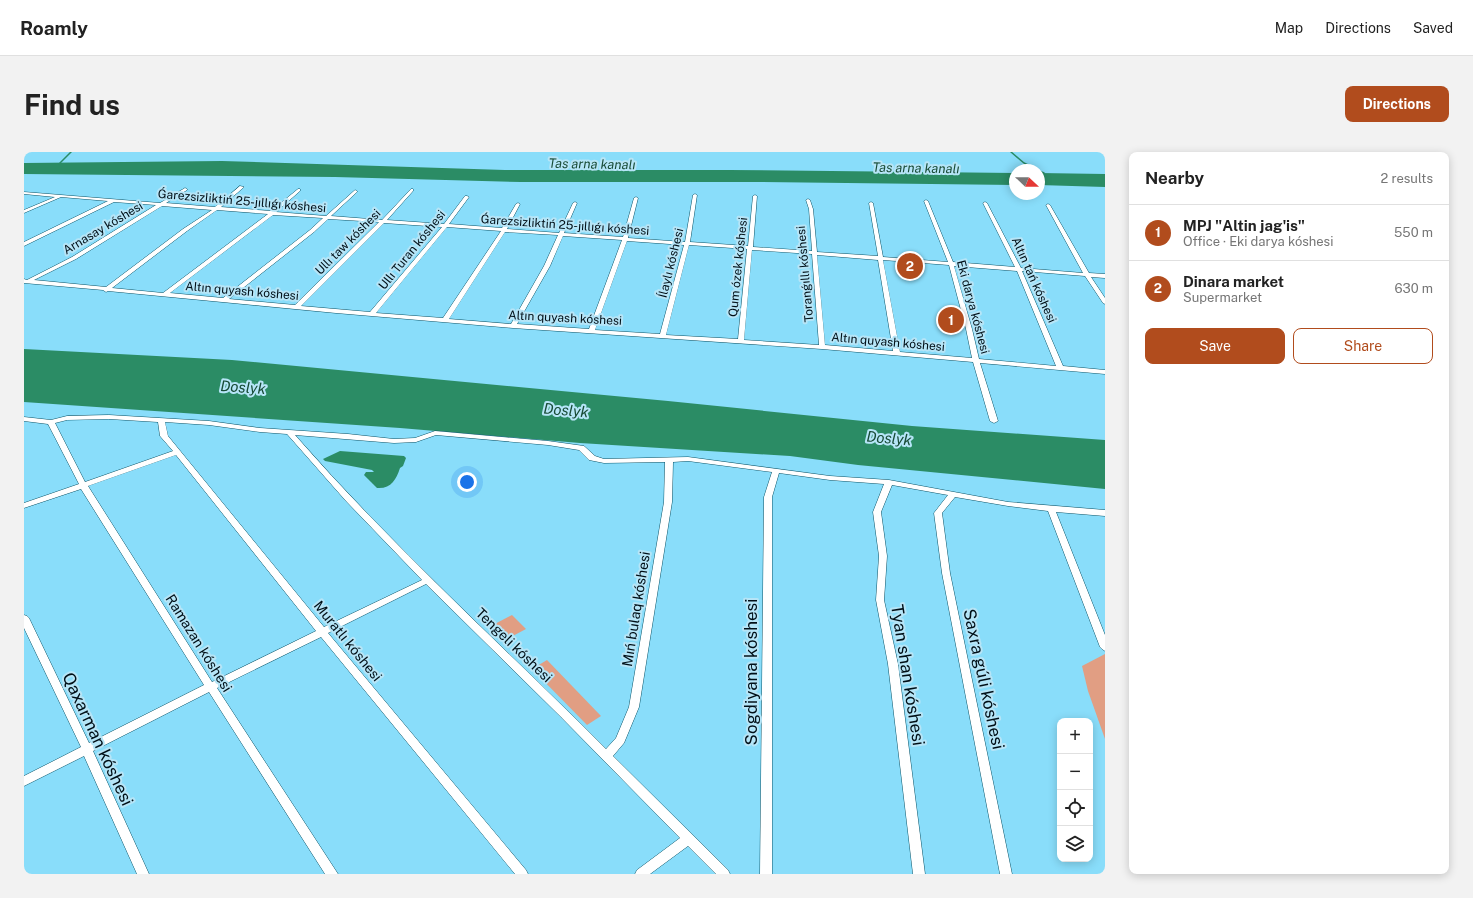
<!DOCTYPE html>
<meta charset="utf-8">
<style>
:root{--surface:#fff;--page:#f2f2f2;--text:#222;--muted:#767676;--line:#e0e0e0;--accent:#b14c1d}
body{margin:0;font-family:"Public Sans",sans-serif;background:var(--page);color:var(--text)}
.controls{position:absolute;right:12px;bottom:12px;display:grid;overflow:hidden;border-radius:8px;box-shadow:0 2px 10px #0003}
.controls button{width:36px;height:36px;display:grid;place-items:center;padding:0;border:0;border-bottom:1px solid var(--line);background:var(--surface);color:var(--text);font:20px sans-serif}
.compass{position:absolute;left:985px;top:12px;width:36px;height:36px;border-radius:50%;background:var(--surface);box-shadow:0 2px 10px #0003;rotate:112deg}
.you{position:absolute;left:443px;top:330px;width:14px;height:14px;margin:-10px;border:3px solid #fff;border-radius:50%;background:#1a73e8;box-shadow:0 0 0 6px #1a73e833}
.badge{display:grid;place-items:center;width:26px;height:26px;border-radius:50%;background:var(--accent);color:#fff;font-size:13px;font-weight:700}
.pin{position:absolute;translate:-50% -50%;border:2px solid #fff;box-shadow:0 1px 4px #0006}
.list{margin:0;padding:0;list-style:none}
h2{display:flex;justify-content:space-between;align-items:center;height:52px;margin:0;padding:0 16px;font-size:17px}
h2 small{font-size:13px;font-weight:400;color:var(--muted)}
.list li{display:grid;grid-template-columns:26px 1fr auto;gap:12px;align-items:center;box-sizing:border-box;height:56px;padding:0 16px;border-top:1px solid var(--line)}
.list b{display:block;font-size:15px;white-space:nowrap}
.list p{margin:0;font-size:13px;white-space:nowrap;color:var(--muted)}
.list em{font-size:13px;font-style:normal;color:var(--muted)}
.actions{display:flex;gap:8px;padding:12px 16px}
.actions a{flex:1;padding:9px 0;border:1px solid var(--accent);border-radius:8px;text-align:center;font-size:14px;color:var(--accent)}
.actions .main{background:var(--accent);color:#fff}
.icon{flex:none;width:22px;height:22px;fill:none;stroke:currentColor;stroke-width:2;stroke-linecap:round;stroke-linejoin:round}
.map{position:relative;flex:none;width:1081px;height:722px;overflow:hidden;border-radius:8px}
header{display:flex;align-items:center;gap:24px;box-sizing:border-box;height:56px;padding:0 20px;background:var(--surface);border-bottom:1px solid var(--line)}
header strong{font-size:19px}
nav{display:flex;gap:22px;margin-inline-start:auto;font-size:14px}
.intro{display:flex;align-items:center;justify-content:space-between;box-sizing:border-box;height:96px;padding:0 24px}
h1{margin:0;font-size:28px}
.button{padding:10px 18px;border-radius:8px;background:var(--accent);color:#fff;font-size:14px;font-weight:700}
main{display:flex;gap:24px;padding:0 24px}
aside{flex:1;background:var(--surface);border-radius:8px;box-shadow:0 2px 10px #0003}
.map>svg:first-child{display:block}
</style>
<header>
<strong>Roamly</strong>
<nav><a>Map</a><a>Directions</a><a>Saved</a></nav>
</header>
<div class="intro"><h1>Find us</h1><a class="button">Directions</a></div>
<main>
<div class="map">
<svg width="1081" height="722" viewBox="0 0 1081 722">
<rect width="100%" height="100%" fill="#89ddfa"/>
<g fill="#e19e83">
<polygon points="488,463 502,477 479,489 465,475"/>
<polygon points="1081,502 1081,587 1064,539 1058,514"/>
<polygon points="523,508 577,564 563,573 508,517"/>
</g>
<g fill="#2b8c65">
<polygon points="198,9 481,18 705,18 991,21 991,33 737,30 497,30 311,25 0,22 0,11"/>
<polygon points="1015,21 1081,22 1081,35 1015,33"/>
<polygon points="0,197 208,208 644,249 888,274 1081,288 1081,337 834,313 766,304 556,291 376,276 0,250"/>
<path d="M316 299 380 304 382 306 379 314 376 316C372 328 367 337 353 336L340 323 342 320H350L348 318 301 309 299 307Z"/>
</g>
<g fill="none" stroke-linecap="round" stroke-linejoin="round">
<g stroke="#2b8c65" stroke-width="1.5">
<polyline points="987,0 1000,11 1014,18"/>
<polyline points="35,12 47,0"/>
<polyline points="1015,19 1020,21"/>
</g>
<defs>
<g id="street">
<path d="M216 34 220 35 197 55 247 59 274 37H276V39L252 60 302 64 331 38 333 39V40L307 64 358 68 387 37H389V39L363 68 420 72 441 44H443L445 45 425 72 478 76 492 52 494 51 496 52 483 77 535 81 549 51 551 50 553 51 540 81 599 85 610 46 612 45 614 46 604 86 661 90 669 43 671 42 673 43 666 90 724 94 729 44 731 43 733 44 729 95 788 99 785 57 782 48 784 47 786 48 789 57 793 100 854 104 845 51 847 50 849 51 859 105 924 110 900 49 902 48 904 49 929 110 991 115 959 51 961 50 963 51 997 116 1059 121 1022 53 1024 52 1026 53 1065 121 1081 122V126L1067 125 1081 146V152L1079 151 1061 124 998 119 1039 214 1081 218V222L956 211 974 269 970 271 966 269 949 210 798 197 489 176 312 161 84 139 82 140 79 138 0 131V127L3 128 48 105 132 53 90 50 0 94V90L84 49 37 45 0 61V58L31 45 0 42V40L136 51 161 36 163 37V38L142 51 191 55ZM138 54 188 58 159 77 82 135 10 128 52 107ZM193 58 244 62 139 141 88 136 163 79ZM249 63 299 66 286 78 199 146 146 141ZM304 67 355 70 271 153 205 147 290 80ZM360 71 418 75 346 160 277 154ZM423 75 477 79 419 166 352 161ZM481 80 534 83 520 114 487 172 425 167ZM539 84 598 88 565 177 493 172 526 114ZM603 89 660 93 636 182 571 178ZM665 93 723 97 714 187 642 183ZM728 98 788 102 795 193 720 188ZM793 103 854 108 869 199 801 193ZM859 108 925 113 942 177 948 206 876 200ZM930 114 993 119 1032 214 955 207 948 177Z"/>
<path d="M85 263 185 269 236 276 324 282 370 287 391 286 411 279 524 289 560 294 571 304 580 307 664 305 806 324 865 328 984 350 1081 358V364L1032 360 1081 483V499L1078 497 1076 495 1024 359 984 354 931 345 918 361 926 421 988 722H976L918 421 910 361 924 343 868 333 857 360 863 404 860 448 874 512 901 722H889L864 512 852 448 855 404 849 360 860 332 806 328 755 321 748 345V722H736L740 345 748 320 664 309 649 310 648 350 615 555 600 591 589 604 704 718 706 722H692L664 694 626 722H611L613 718 656 686 537 565 402 432 304 481 502 718 504 722H491L297 485 193 536 314 722H301L185 540 69 599 125 722H113L60 604 0 634V624L57 595 0 476V463L3 464 5 466 65 591 180 533 57 337 0 356V351L55 332 24 272 0 269V265L27 268 43 264ZM85 267 134 270 136 284 149 299 61 330 31 271 43 268ZM141 270 185 273 236 280 263 282 322 349 398 428 300 475 144 284ZM271 283 370 291 392 290 412 283 524 293 555 298 565 308 580 311 641 310 640 350 605 555 592 586 582 597C478 493 368 394 271 283ZM152 303 292 479 188 530 64 334Z"/>
</g>
</defs>
<use href="#street" stroke="#0c5468" stroke-width="1"/>
<use href="#street" fill="#fff" fill-rule="evenodd"/>
</g>
<g text-anchor="middle" dominant-baseline="central" stroke-width="4" stroke-linejoin="round" paint-order="stroke">
<g font-size="12" fill="#000f17" stroke="#b6e5f7">
<text transform="translate(218 49) rotate(5)">Ǵarezsizliktiń 25-jıllıǵı kóshesi</text>
<text transform="translate(541 73) rotate(4)">Ǵarezsizliktiń 25-jıllıǵı kóshesi</text>
<text transform="translate(79 76) rotate(-31)">Arnasay kóshesi</text>
<text transform="translate(324 90) rotate(-45)">Ullı taw kóshesi</text>
<text transform="translate(388 98) rotate(-51)">Ullı Turan kóshesi</text>
<text transform="translate(647 111) rotate(-76)">Ílaylı kóshesi</text>
<text transform="translate(714 115) rotate(-84)">Qum ózek kóshesi</text>
<text transform="translate(781 122) rotate(-95)">Toranǵıllı kóshesi</text>
<text transform="translate(1010 128) rotate(66)">Altın tań kóshesi</text>
<text transform="translate(218 139) rotate(5)">Altın quyash kóshesi</text>
<text transform="translate(949 155) rotate(75)">Eki darya kóshesi</text>
<text transform="translate(541 166) rotate(3)">Altın quyash kóshesi</text>
<text transform="translate(864 190) rotate(5)">Altın quyash kóshesi</text>
</g>
<g font-size="13" font-style="italic" fill="#184b36" stroke="#b6e5f7">
<text transform="translate(568 12) rotate(1)">Tas arna kanalı</text>
<text transform="translate(892 16) rotate(1)">Tas arna kanalı</text>
</g>
<g font-size="14" fill="#000f17" stroke="#b6e5f7">
<text transform="translate(612 457) rotate(-81)">Mıń bulaq kóshesi</text>
<text transform="translate(324 489) rotate(51)">Muratlı kóshesi</text>
<text transform="translate(175 491) rotate(58)">Ramazan kóshesi</text>
<text transform="translate(490 493) rotate(44)">Tengeli kóshesi</text>
</g>
<g font-size="15" font-style="italic" fill="#184b36" stroke="#b6e5f7">
<text transform="translate(219 235) rotate(4)">Doslyk</text>
<text transform="translate(542 258) rotate(5)">Doslyk</text>
<text transform="translate(865 286) rotate(5)">Doslyk</text>
</g>
<g font-size="17" fill="#000f17" stroke="#b6e5f7">
<text transform="translate(727 520) rotate(-90)">Sogdiyana kóshesi</text>
<text transform="translate(884 523) rotate(81)">Tyan shan kóshesi</text>
<text transform="translate(960 527) rotate(78)">Saxra gúli kóshesi</text>
<text transform="translate(74 587) rotate(65)">Qaxarman kóshesi</text>
</g>
</g>
</svg>
<div class="controls">
<button>+</button>
<button>−</button>
<button><svg class="icon" aria-label="locate" viewBox="0 0 24 24"><circle cx="12" cy="12" r="6"/><path d="M12 2v4M12 18v4M2 12h4M18 12h4"/></svg></button>
<button><svg class="icon" aria-label="layers" viewBox="0 0 24 24"><path d="M12 4l9 5-9 5-9-5zM3 14l9 5 9-5"/></svg></button>
</div>
<svg class="compass" viewBox="-18 -18 36 36"><path d="M0-13l5 13h-10z" fill="#e53935"/><path d="M0 13l5-13h-10z" fill="#767676"/></svg>
<div class="you"></div>
<div class="pin badge" style="left:927px;top:168px">1</div>
<div class="pin badge" style="left:886px;top:114px">2</div>
</div>
<aside>
<h2>Nearby<small>2 results</small></h2>
<ul class="list">
<li><span class="badge">1</span><div><b>MPJ &quot;Altin jag'is&quot;</b><p>Office · Eki darya kóshesi</p></div><em>550 m</em></li>
<li><span class="badge">2</span><div><b>Dinara market</b><p>Supermarket</p></div><em>630 m</em></li>
</ul>
<div class="actions"><a class="main">Save</a><a>Share</a></div>
</aside>
</main>
